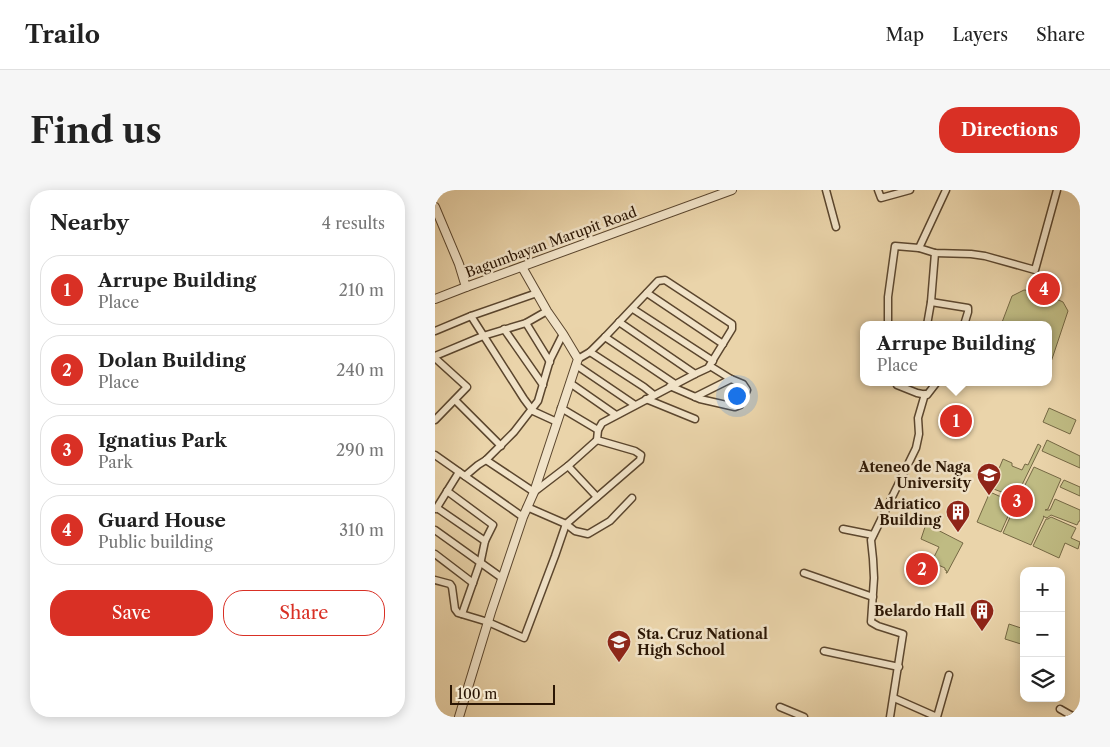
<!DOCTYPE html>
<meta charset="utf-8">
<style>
:root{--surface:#fff;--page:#f6f6f6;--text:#222;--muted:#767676;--line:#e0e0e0;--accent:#d93025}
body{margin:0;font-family:"Libre Caslon Text",serif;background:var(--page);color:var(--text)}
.controls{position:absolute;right:15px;bottom:15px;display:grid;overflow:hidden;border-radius:10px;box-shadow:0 2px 12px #0003}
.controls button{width:45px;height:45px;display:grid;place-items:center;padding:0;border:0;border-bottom:1px solid var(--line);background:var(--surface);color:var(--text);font:25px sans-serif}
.scale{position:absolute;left:15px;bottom:12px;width:105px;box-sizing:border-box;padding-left:5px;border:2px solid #2b1604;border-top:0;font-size:14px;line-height:18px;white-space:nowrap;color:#2b1604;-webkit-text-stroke:4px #f1e3c8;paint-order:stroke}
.you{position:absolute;left:301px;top:205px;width:18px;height:18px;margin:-12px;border:4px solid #fff;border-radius:50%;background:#1a73e8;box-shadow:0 0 0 8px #1a73e833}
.badge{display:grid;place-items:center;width:32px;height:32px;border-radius:50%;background:var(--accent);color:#fff;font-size:16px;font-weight:700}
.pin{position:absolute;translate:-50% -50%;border:2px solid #fff;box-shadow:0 1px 5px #0006}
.popup{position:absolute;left:425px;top:131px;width:192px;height:65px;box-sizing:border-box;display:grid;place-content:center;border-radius:10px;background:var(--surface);filter:drop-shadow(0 1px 4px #0005);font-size:16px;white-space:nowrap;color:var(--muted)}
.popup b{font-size:19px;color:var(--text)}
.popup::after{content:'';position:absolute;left:50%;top:100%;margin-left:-10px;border:10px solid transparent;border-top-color:var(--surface)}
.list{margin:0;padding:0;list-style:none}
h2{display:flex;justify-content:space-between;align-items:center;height:65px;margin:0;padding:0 20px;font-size:21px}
h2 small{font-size:16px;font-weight:400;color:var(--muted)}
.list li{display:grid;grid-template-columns:32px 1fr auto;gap:15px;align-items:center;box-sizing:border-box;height:70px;margin:0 10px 10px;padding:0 10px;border:1px solid var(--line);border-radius:20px}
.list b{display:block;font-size:19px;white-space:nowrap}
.list p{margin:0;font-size:16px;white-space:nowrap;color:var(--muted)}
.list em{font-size:16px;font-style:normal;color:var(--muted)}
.actions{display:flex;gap:10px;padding:15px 20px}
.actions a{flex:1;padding:11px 0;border:1px solid var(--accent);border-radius:20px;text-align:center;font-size:18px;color:var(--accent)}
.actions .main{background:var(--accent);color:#fff}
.icon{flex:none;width:28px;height:28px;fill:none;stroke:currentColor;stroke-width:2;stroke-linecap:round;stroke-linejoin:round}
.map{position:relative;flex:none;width:645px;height:527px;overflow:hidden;border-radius:20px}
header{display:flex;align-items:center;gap:30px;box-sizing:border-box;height:70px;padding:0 25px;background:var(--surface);border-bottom:1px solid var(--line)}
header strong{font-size:24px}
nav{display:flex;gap:28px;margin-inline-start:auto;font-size:18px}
.intro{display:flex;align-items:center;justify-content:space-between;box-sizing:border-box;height:120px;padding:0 30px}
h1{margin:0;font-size:35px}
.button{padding:12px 22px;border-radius:20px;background:var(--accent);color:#fff;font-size:18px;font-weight:700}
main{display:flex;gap:30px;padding:0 30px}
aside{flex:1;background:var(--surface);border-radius:20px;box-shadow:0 2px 12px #0003}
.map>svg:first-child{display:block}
</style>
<header>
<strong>Trailo</strong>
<nav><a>Map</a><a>Layers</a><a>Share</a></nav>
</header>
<div class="intro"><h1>Find us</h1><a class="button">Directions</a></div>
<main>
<aside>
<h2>Nearby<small>4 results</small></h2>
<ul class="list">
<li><span class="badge">1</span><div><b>Arrupe Building</b><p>Place</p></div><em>210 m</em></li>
<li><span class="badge">2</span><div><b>Dolan Building</b><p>Place</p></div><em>240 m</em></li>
<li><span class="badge">3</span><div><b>Ignatius Park</b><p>Park</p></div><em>290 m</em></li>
<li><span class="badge">4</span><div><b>Guard House</b><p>Public building</p></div><em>310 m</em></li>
</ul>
<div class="actions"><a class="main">Save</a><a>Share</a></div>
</aside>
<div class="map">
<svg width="645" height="527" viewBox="0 0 645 527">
<rect width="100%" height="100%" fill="#ead4aa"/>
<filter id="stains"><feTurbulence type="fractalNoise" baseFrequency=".004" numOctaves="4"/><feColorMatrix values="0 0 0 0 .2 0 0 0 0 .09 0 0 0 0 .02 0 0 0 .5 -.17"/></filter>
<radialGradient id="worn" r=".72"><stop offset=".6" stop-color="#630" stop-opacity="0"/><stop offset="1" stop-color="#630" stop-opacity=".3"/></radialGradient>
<g fill="#bfbb83" stroke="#756844">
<polygon points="589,100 606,102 628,112 633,121 614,178 614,135 566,135 577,106"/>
<polygon points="614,218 641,230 635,244 608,232"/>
<polygon points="612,250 645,266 645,278 607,261"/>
<polygon points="603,254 606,256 583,303 579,302 577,306 556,298 568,269 577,273 577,276 587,280 590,274 593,275"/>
<polygon points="599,277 626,289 613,319 610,320 615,320 620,309 645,320 645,331 644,331 642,335 616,325 612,328 608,326 609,327 596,355 568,343 580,316 585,318 574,313 578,315 566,342 542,332 555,302 575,311 579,303 589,308 589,309 590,308 585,305"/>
<polygon points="629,290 645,297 645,306 625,297"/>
<polygon points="616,327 641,338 636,348 645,352 643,359 630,353 624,368 598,356 611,329 613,329"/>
<polygon points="491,334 528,353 512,383 511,383 512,381 510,380 510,378 501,374 500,375 495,375 504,357 486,349"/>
<polygon points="574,434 589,439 589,455 570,449"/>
</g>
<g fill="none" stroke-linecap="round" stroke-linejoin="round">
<defs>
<g id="minor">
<polyline points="391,0 401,37"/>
<polyline points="443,0 446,8 475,0"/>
<polyline points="484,58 511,0"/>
<polyline points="212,103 288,154"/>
<polyline points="496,112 533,118 533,122 529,135"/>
<polyline points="198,119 278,171"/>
<polyline points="36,126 89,209 98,221 122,232"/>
<polyline points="184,132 260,184"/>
<polyline points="91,133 115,172"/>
<polyline points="453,135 453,107 460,56 484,58 500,63 536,64 550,66 600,80 622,0"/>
<polyline points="492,135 496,112 500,63"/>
<polyline points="69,139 108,195"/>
<polyline points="0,141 36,126 102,103"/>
<polyline points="170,147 240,194"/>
<polyline points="155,162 209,197 219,205"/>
<polyline points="0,166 48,146 91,133 112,121"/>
<polyline points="0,168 32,197 0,230"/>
<polyline points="141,175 200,215"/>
<polyline points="462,192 462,195 482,203 492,205 502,192"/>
<polyline points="135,193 181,225"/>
<polyline points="235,196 265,209 300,217 305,215 312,200 308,194 296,189"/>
<polyline points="260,207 296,189 275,176"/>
<polyline points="211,209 260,229"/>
<polyline points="20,210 66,256"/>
<polyline points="126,218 163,240"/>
<polyline points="0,265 88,327"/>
<polyline points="51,270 99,302 133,276"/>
<polyline points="30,286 43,275 51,270 79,242 103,211 115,170 128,144"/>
<polyline points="12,301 58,335 50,351 46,370 27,424"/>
<polyline points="162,307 133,276 162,250"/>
<polyline points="92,317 131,334 140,341 153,344 175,331 197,308"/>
<polyline points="2,318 50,351"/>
<polyline points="1,319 24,282"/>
<polyline points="408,339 438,345"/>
<polyline points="0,340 67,388"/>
<polyline points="0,364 38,393"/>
<polyline points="369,383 438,407"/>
<polyline points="0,390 15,394 17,397 20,419 23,423 53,432 89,448 120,366 131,334 205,270 206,265 200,261 162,250 163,240 167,233 260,184 273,178 297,139 297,134 230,90 223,91 170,147 155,162 143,169"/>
<polyline points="389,461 464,477"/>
<polyline points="459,508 502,527 514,485"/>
<polyline points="345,517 369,527"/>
<polyline points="625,519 639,527"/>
<polyline points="455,527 468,444 443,436 436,432 439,388 438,369 436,350 481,258 484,244 483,228 490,204"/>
</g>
<g id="tertiary">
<polyline points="0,17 24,74 31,97"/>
<polyline points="0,109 31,97 297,0"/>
<polyline points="24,527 56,422 88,327 99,302 143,169 128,144 112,121 87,77"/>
</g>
</defs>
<use href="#minor" stroke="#5b462e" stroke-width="9"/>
<use href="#tertiary" stroke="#5b462e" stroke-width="10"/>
<use href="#minor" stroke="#f1e3c8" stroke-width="6"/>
<use href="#tertiary" stroke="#f1e3c8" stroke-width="8"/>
</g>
<defs>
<symbol id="university-pin" viewBox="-11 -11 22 30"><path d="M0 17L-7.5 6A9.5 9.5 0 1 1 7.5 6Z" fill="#8f2418" stroke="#f1e3c8"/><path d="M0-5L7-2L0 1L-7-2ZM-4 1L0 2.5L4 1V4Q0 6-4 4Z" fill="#fff"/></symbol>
<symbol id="building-pin" viewBox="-11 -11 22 30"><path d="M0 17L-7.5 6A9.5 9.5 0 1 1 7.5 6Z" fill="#8f2418" stroke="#f1e3c8"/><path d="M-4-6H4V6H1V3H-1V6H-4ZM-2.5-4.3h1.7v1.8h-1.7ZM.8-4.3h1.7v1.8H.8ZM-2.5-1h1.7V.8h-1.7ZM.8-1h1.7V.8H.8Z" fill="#fff"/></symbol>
<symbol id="school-pin" viewBox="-11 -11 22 30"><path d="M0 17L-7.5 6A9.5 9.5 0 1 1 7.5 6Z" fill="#8f2418" stroke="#f1e3c8"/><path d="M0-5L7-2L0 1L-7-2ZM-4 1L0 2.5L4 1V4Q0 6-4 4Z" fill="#fff"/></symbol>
</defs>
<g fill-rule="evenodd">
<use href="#university-pin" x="540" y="271" width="28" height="38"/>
<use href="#building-pin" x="509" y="308" width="28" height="38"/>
<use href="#building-pin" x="533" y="407" width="28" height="38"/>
<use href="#school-pin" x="170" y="438" width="28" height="38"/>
</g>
<g text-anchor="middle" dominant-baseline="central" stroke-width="5" stroke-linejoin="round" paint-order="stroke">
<g font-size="14" fill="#2b1604" stroke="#f1e3c8">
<text transform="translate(116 52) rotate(-20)">Bagumbayan Marupit Road</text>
</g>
<g font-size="14" font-weight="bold" fill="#2b1604" stroke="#f1e3c8" text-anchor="end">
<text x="536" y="277">Ateneo de Naga<tspan x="536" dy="16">University</tspan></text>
<text x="506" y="314">Adriatico<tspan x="506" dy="16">Building</tspan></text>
<text x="530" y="421">Belardo Hall</text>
<text x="202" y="444" text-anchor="start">Sta. Cruz National<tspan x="202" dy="16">High School</tspan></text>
</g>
</g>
<rect width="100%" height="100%" filter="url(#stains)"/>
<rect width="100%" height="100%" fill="url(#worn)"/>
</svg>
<div class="controls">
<button>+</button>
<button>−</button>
<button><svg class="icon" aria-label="layers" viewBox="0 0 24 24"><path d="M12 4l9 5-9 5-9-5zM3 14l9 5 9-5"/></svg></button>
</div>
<div class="scale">100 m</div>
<div class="you"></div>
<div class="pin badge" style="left:521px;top:231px">1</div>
<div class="popup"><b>Arrupe Building</b>Place</div>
<div class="pin badge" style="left:487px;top:379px">2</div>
<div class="pin badge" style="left:582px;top:311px">3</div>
<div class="pin badge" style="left:609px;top:99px">4</div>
</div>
</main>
